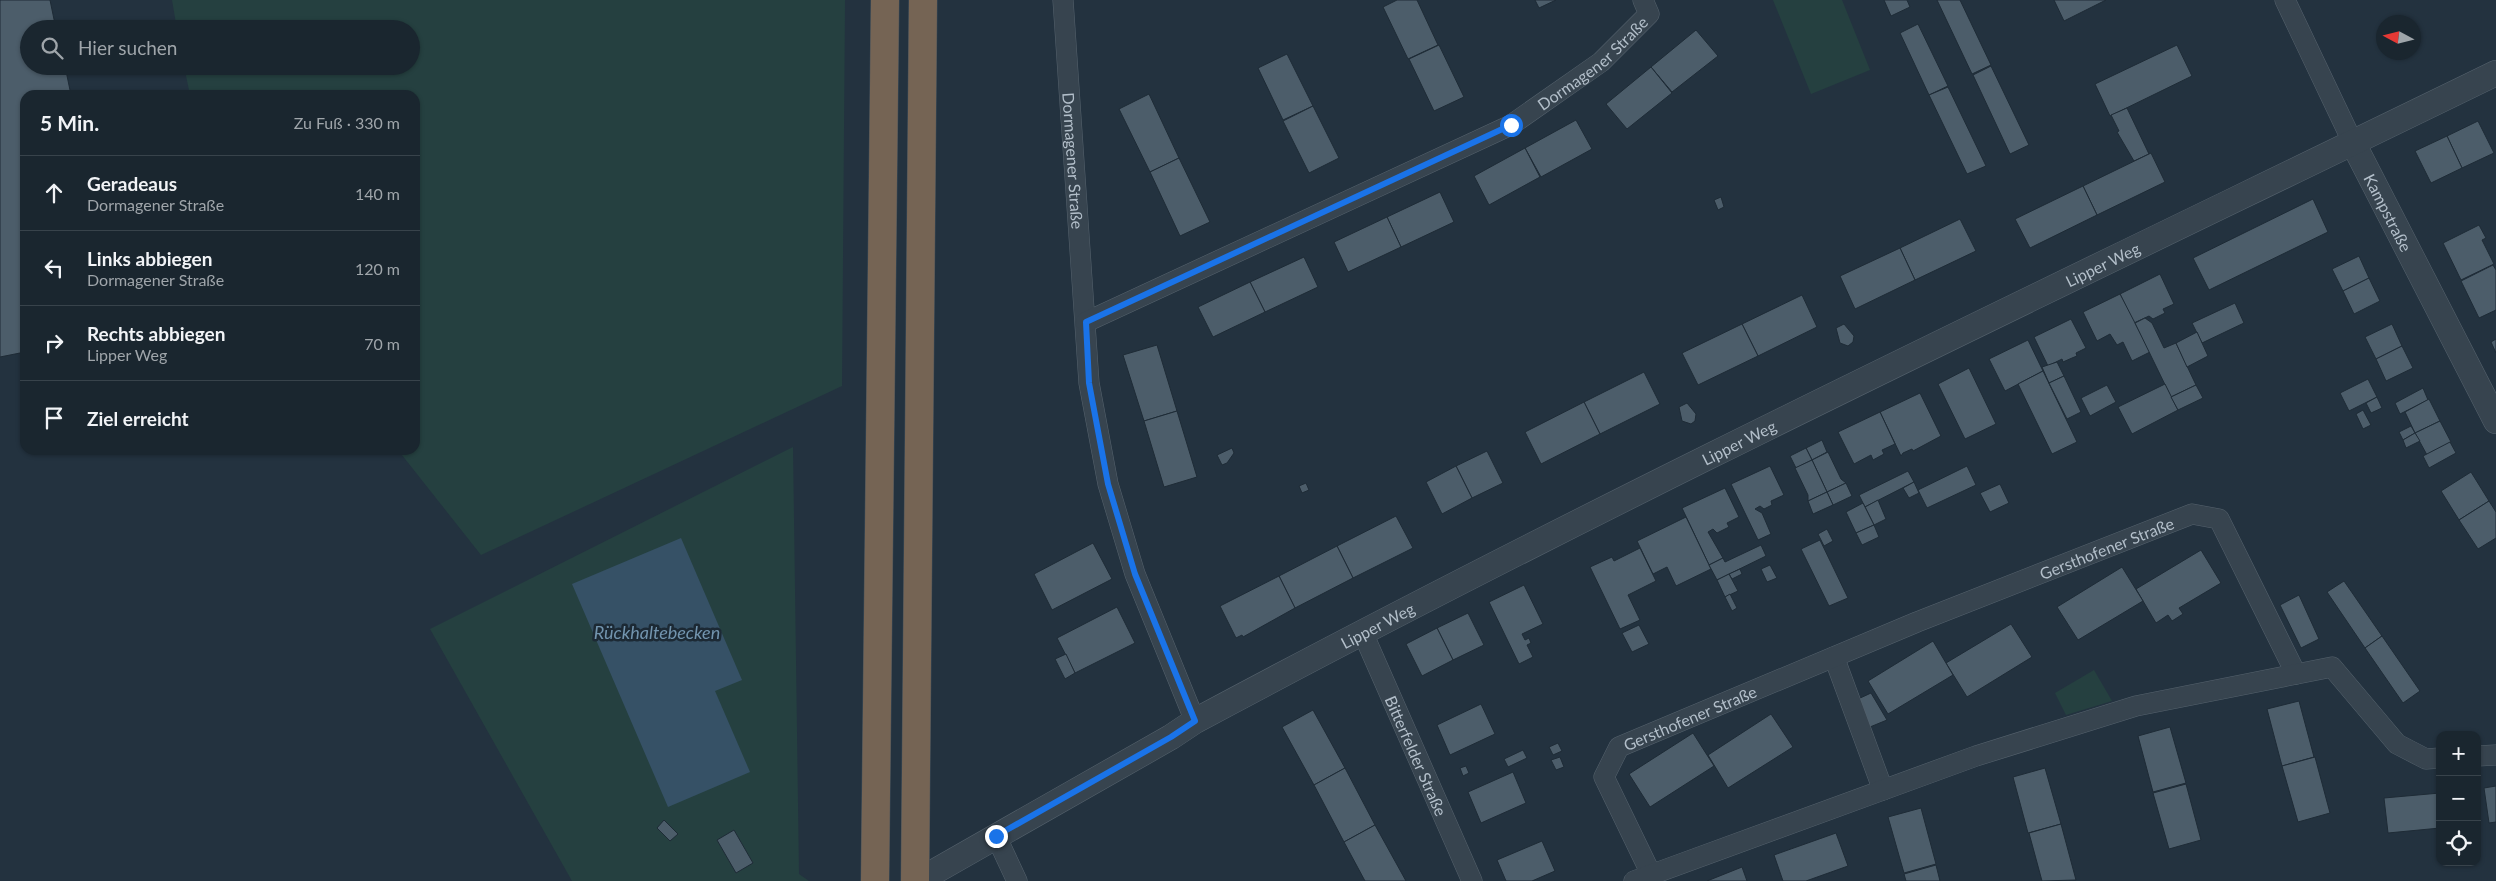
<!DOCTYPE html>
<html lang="de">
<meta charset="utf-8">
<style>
:root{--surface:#1a262f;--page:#27323b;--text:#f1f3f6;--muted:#9fa5aa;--line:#38434b}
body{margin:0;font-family:Lato,sans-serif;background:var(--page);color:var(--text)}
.controls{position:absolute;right:15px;bottom:15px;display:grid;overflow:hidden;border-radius:10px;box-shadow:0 1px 4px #0004}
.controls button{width:45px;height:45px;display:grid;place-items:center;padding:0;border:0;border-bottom:1px solid var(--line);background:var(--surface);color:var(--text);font:25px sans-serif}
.compass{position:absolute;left:2376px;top:15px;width:45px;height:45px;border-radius:50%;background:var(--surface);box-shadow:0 1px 4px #0004;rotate:277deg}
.stop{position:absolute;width:15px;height:15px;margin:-11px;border:4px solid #1a73e8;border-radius:50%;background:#fff}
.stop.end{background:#1a73e8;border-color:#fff;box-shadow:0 1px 5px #0008}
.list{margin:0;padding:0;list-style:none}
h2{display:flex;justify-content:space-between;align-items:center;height:65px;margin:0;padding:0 20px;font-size:21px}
h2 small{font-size:16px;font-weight:400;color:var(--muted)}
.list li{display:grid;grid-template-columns:32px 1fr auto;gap:15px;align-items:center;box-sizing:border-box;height:75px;padding:0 20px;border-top:1px solid var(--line)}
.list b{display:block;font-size:19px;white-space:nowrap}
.list p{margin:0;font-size:16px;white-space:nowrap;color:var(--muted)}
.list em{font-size:16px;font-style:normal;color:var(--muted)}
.icon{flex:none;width:28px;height:28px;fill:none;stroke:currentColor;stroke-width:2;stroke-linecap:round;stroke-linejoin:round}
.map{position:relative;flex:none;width:2496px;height:881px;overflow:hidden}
.search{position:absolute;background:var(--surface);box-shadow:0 1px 4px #0004;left:20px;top:20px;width:400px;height:55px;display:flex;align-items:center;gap:12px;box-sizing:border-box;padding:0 18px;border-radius:28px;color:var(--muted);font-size:19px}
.panel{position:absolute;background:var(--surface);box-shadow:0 1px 4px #0004;left:20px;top:90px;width:400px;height:365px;border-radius:15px}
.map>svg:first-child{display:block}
</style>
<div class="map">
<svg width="2496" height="881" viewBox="0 0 2496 881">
<rect width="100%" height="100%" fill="#23323f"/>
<g fill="#254040">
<polygon points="172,0 845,0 842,386 481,555 398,450 415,450 415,95 190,95 184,66 411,66 411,29 177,29"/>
<polygon points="1773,0 1842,0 1870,70 1811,94"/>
<polygon points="793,447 799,874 809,881 572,881 430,629"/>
<polygon points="2094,670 2112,701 2066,715 2055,693"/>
</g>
<polygon fill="#365166" points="681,538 742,680 715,691 750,772 668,807 572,584"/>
<g fill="#4c5d6a" stroke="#1e2b36">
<polygon points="0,0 50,0 56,29 29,29 29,66 65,66 71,95 25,95 25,352 0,357"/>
<polygon points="1397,0 1417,0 1438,45 1408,59 1383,7"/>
<polygon points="1535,0 1556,0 1539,8"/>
<polygon points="1884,0 1907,0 1910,7 1891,16"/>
<polygon points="1937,0 1960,0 1991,65 1972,74"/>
<polygon points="2054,0 2106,0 2064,21"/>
<polygon points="1918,24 1948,86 1929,95 1900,33"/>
<polygon points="1696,30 1718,56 1672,92 1651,67"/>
<polygon points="1439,45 1464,97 1434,111 1409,59"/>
<polygon points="2177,45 2192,76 2110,116 2095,84"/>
<polygon points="1287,54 1313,106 1283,120 1258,68"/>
<polygon points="1991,66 2029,145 2010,154 1973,75"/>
<polygon points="1651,67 1672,93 1627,129 1606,104"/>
<polygon points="1948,87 1986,166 1967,174 1929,95"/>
<polygon points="1149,94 1179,158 1150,172 1119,109"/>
<polygon points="1313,106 1339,158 1309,173 1283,121"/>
<polygon points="2127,108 2149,154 2134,161 2117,132 2119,131 2111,115"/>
<polygon points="1576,120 1592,149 1541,177 1525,148"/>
<polygon points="2478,121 2494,153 2462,168 2447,136"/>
<polygon points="2447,136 2462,168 2431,183 2415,151"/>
<polygon points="1525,148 1540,177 1489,205 1474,176"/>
<polygon points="2151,153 2165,182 2097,215 2083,186"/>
<polygon points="1179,158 1210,222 1180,236 1150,172"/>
<polygon points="2083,186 2097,215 2030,248 2015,219"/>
<polygon points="1440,192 1454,222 1401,247 1387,217"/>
<polygon points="1721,197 1724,207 1718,210 1714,200"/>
<polygon points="2313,199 2328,232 2209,290 2193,258"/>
<polygon points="1387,217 1401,247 1348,272 1334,242"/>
<polygon points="1960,219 1976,251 1915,280 1900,248"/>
<polygon points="2479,225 2486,238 2482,240 2494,264 2461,280 2443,243"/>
<polygon points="1900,248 1915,280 1855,309 1840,276"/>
<polygon points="2359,256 2369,278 2343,291 2332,269"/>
<polygon points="1304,257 1318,287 1265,312 1250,282"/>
<polygon points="2493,265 2496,270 2496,310 2479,318 2461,281"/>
<polygon points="2160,274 2174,304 2163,309 2165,313 2153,319 2149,316 2134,323 2120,294"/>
<polygon points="2369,278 2380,301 2354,314 2343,291"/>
<polygon points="1250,282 1265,312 1213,337 1198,307"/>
<polygon points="2120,294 2150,352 2132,361 2123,342 2117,345 2110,334 2097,341 2083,312"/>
<polygon points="1802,295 1817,327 1758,356 1742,324"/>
<polygon points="2235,303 2244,323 2202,343 2192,323"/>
<polygon points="2145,318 2152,323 2164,348 2176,343 2196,385 2171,397 2135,323"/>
<polygon points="2071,319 2086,348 2076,353 2077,356 2072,358 2063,362 2062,359 2048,366 2034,337"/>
<polygon points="1742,324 1758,356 1698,385 1682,353"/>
<polygon points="1844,324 1854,336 1853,342 1848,346 1840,343 1836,328"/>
<polygon points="2392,324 2402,346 2376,359 2365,337"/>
<polygon points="2197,332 2208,356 2187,367 2176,343"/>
<polygon points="2496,339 2496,353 2491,342"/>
<polygon points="2028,340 2043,371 2005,391 1989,359"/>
<polygon points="1157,345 1177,411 1144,421 1123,355"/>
<polygon points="2402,346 2413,368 2386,381 2376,359"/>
<polygon points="2057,362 2064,376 2049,383 2042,367"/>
<polygon points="1969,368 1996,424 1965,439 1938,384"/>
<polygon points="2043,371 2077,442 2052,454 2018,384"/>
<polygon points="1644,372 1660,404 1600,434 1584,402"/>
<polygon points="2064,376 2081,412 2067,419 2049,383"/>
<polygon points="2368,379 2377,397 2349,411 2340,393"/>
<polygon points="2165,384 2178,410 2132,434 2118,407"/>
<polygon points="2107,385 2116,402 2090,416 2081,398"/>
<polygon points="2196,385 2203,398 2178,410 2171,397"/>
<polygon points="2423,388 2428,400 2400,414 2395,403"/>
<polygon points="1920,393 1941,436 1913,451 1912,449 1903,453 1901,456 1880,412"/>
<polygon points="2377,397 2382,408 2371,413 2366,403"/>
<polygon points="2429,399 2440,421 2415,433 2405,412"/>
<polygon points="1584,402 1600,434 1541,464 1525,432"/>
<polygon points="1687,403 1696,414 1695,421 1691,424 1682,421 1679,407"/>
<polygon points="2363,410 2371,425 2363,429 2356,414"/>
<polygon points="1177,411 1197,477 1164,487 1144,421"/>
<polygon points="1880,412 1895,444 1882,450 1884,454 1873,460 1871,455 1854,464 1838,432"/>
<polygon points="2440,421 2451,442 2427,455 2415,433"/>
<polygon points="2411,426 2415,433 2403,440 2399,432"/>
<polygon points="2415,433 2420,441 2406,448 2403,440"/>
<polygon points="1822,440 1827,452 1812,460 1806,448"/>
<polygon points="2450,442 2456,453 2429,468 2423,456"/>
<polygon points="1232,448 1234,453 1227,463 1222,465 1217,455"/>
<polygon points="1806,448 1812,460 1796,468 1790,456"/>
<polygon points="1487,451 1503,483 1472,498 1456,466"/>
<polygon points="1828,452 1841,479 1846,483 1827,492 1812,460"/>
<polygon points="1812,460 1827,492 1808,501 1808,495 1795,468"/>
<polygon points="1456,466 1472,498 1442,514 1426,482"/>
<polygon points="1770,466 1784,495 1771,501 1772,505 1764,509 1760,506 1755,509 1762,513 1771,534 1758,540 1731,484"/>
<polygon points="1967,466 1976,485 1927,508 1918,490"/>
<polygon points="1908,471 1914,482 1865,507 1859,495"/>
<polygon points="2471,472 2489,501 2459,520 2441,491"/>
<polygon points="1914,482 1919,493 1909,498 1903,488"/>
<polygon points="1306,483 1309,490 1302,493 1299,486"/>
<polygon points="1846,483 1852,496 1833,505 1827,492"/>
<polygon points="2000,484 2009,503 1990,512 1980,493"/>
<polygon points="1725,488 1739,517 1727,523 1729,527 1717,533 1713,529 1708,532 1723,558 1709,565 1682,508"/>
<polygon points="1827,492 1833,505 1813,514 1808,501"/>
<polygon points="1878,500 1886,519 1874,525 1865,507"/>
<polygon points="2489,501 2496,512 2496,538 2478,549 2459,520"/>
<polygon points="1863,503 1874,525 1856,533 1846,512"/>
<polygon points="1396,516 1413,548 1353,578 1337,546"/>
<polygon points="1686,517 1711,569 1676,586 1667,567 1653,574 1637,541"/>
<polygon points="1874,525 1879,537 1862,545 1856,533"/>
<polygon points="1827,529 1833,541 1824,546 1818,534"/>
<polygon points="1820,540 1848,598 1829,606 1801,549"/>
<polygon points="1093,543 1112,579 1052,610 1034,574"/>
<polygon points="1761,545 1766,556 1717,580 1709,565 1723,558 1725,562"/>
<polygon points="1337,546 1353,578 1295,608 1279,576"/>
<polygon points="1640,548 1656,581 1628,595 1640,620 1620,629 1590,567 1612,557 1614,561"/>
<polygon points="2201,550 2221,583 2179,608 2183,614 2172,621 2168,615 2156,623 2136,589"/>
<polygon points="1770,565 1777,578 1767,582 1761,569"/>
<polygon points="2122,567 2143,601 2078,640 2057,607"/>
<polygon points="1740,569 1742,574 1732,579 1729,574"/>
<polygon points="1729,574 1738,591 1725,597 1717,580"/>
<polygon points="1279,576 1295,608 1243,637 1242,635 1236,638 1220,606"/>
<polygon points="2344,581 2382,636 2365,648 2327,592"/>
<polygon points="1524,585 1543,624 1522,634 1525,640 1529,638 1531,643 1527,645 1533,657 1519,664 1489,602"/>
<polygon points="1730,594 1737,608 1732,611 1725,597"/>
<polygon points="2299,595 2319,639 2301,648 2280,605"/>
<polygon points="1117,607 1135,643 1075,673 1057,638"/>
<polygon points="1468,613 1484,645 1453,660 1437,628"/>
<polygon points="2011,624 2032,657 1967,697 1946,663"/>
<polygon points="1639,625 1649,644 1632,652 1622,633"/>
<polygon points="1437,628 1453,660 1422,676 1406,644"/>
<polygon points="2382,636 2420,691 2403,703 2365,648"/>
<polygon points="1933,641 1953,675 1888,714 1868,681"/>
<polygon points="1066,654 1075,673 1065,679 1055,659"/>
<polygon points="1871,693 1887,720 1870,727 1858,699"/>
<polygon points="2299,701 2314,757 2282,766 2267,709"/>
<polygon points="1481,704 1495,734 1450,755 1437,725"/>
<polygon points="1313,710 1345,768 1314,785 1282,727"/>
<polygon points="1771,714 1793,747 1728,788 1708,755"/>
<polygon points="2170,727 2186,783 2153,792 2138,736"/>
<polygon points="1693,733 1714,766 1650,807 1629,774"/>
<polygon points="1558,743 1562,751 1553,755 1549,747"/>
<polygon points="1523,750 1527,758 1508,767 1504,759"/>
<polygon points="1560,757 1564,767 1556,770 1551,760"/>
<polygon points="2315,757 2330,813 2298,822 2282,766"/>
<polygon points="1466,766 1469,773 1463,776 1460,768"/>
<polygon points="1345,768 1375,825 1344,842 1314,785"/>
<polygon points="2045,768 2061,824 2028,833 2013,777"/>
<polygon points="1513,772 1526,803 1481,823 1468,792"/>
<polygon points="2186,784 2201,840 2169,849 2153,793"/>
<polygon points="2496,786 2496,822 2489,823 2484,788"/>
<polygon points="2440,793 2440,828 2388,833 2384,798"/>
<polygon points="1921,808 1936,864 1904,873 1888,817"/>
<polygon points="664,820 678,834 670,841 657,828"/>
<polygon points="2061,824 2076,880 2042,881 2029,833"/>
<polygon points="1375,825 1406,881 1365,881 1344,842"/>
<polygon points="734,830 753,863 736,873 717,840"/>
<polygon points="1836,833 1848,866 1806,881 1783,881 1774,855"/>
<polygon points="1542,841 1555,871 1532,881 1506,881 1497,860"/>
<polygon points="1936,865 1940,881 1906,881 1904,874"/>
<polygon points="1742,867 1747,881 1707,881"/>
</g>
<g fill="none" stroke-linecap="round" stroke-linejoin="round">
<defs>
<g id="minor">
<path id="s1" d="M1063 0 1089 383 1108 484 1135 574 1195 721"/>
<polyline points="2285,0 2353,143"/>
<path id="s2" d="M1086 322 1511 125 1601 62 1649 14 1643 0"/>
<path id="s3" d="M1362 631 1472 881"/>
<polyline points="1834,657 1883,790"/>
<polyline points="2477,756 2496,755"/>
<polyline points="996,836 1017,881"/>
<path id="s4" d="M1651 874 1604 777 1619 747 1917 622 2192 514 2219 519 2296 674"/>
<polyline points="1634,881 1976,756 2136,706 2332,667 2397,744 2426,759 2440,758"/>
</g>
<g id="tertiary">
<path id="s5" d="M2353 143 2496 421"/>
<path id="s6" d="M918 881 1171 737 1195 721C1622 492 2061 285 2496 73"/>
</g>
<g id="motorway">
<polyline points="875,881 885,0"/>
<polyline points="915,881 923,0"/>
</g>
</defs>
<use href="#minor" stroke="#55626d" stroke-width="21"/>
<use href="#tertiary" stroke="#55626d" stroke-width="26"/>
<use href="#motorway" stroke="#424f5a" stroke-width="29"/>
<use href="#minor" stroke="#37444f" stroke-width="20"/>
<use href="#tertiary" stroke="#37444f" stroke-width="25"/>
<use href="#motorway" stroke="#756454" stroke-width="28"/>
</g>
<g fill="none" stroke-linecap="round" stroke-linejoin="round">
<polyline stroke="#1a73e8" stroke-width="6" points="996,836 1171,737 1195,721 1135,574 1108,484 1089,383 1086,322 1511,125"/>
</g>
<g text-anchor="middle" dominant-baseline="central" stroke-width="5" stroke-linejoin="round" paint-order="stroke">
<g font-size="16" fill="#b3bfca" stroke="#1c2934">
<text stroke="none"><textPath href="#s2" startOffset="571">Dormagener Straße</textPath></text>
<text stroke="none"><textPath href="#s1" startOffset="161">Dormagener Straße</textPath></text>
<text stroke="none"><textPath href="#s5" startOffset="78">Kampstraße</textPath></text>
<text stroke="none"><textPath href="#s6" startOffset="1336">Lipper Weg</textPath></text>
<text stroke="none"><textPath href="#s6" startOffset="931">Lipper Weg</textPath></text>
<text stroke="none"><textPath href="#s4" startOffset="668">Gersthofener Straße</textPath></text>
<text stroke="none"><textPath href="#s6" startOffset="526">Lipper Weg</textPath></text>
<text stroke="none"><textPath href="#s4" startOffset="218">Gersthofener Straße</textPath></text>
<text stroke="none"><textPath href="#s3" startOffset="136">Bitterfelder Straße</textPath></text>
</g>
<g font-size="18" font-style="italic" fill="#7294ae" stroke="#1c2934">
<text x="657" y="632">Rückhaltebecken</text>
</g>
</g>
</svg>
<div class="controls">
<button>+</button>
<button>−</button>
<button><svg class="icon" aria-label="locate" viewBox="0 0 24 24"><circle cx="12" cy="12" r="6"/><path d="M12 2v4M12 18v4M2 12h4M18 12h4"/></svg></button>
</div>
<svg class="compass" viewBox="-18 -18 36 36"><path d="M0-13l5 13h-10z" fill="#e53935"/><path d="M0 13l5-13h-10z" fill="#9fa5aa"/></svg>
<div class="stop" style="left:1511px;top:125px"></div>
<div class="stop end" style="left:996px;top:836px"></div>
<div class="search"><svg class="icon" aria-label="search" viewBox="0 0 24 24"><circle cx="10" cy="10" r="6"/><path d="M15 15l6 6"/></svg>Hier suchen</div>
<section class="panel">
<h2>5 Min.<small>Zu Fuß · 330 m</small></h2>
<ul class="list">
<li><svg class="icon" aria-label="ahead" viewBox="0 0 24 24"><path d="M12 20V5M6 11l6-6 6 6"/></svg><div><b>Geradeaus</b><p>Dormagener Straße</p></div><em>140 m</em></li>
<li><svg class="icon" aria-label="left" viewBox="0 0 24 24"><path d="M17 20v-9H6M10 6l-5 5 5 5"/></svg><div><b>Links abbiegen</b><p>Dormagener Straße</p></div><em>120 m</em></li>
<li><svg class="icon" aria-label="right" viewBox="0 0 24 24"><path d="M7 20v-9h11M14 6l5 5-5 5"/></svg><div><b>Rechts abbiegen</b><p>Lipper Weg</p></div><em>70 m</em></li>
<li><svg class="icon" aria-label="arrive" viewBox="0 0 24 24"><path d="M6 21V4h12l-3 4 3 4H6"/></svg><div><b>Ziel erreicht</b></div></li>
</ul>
</section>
</div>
